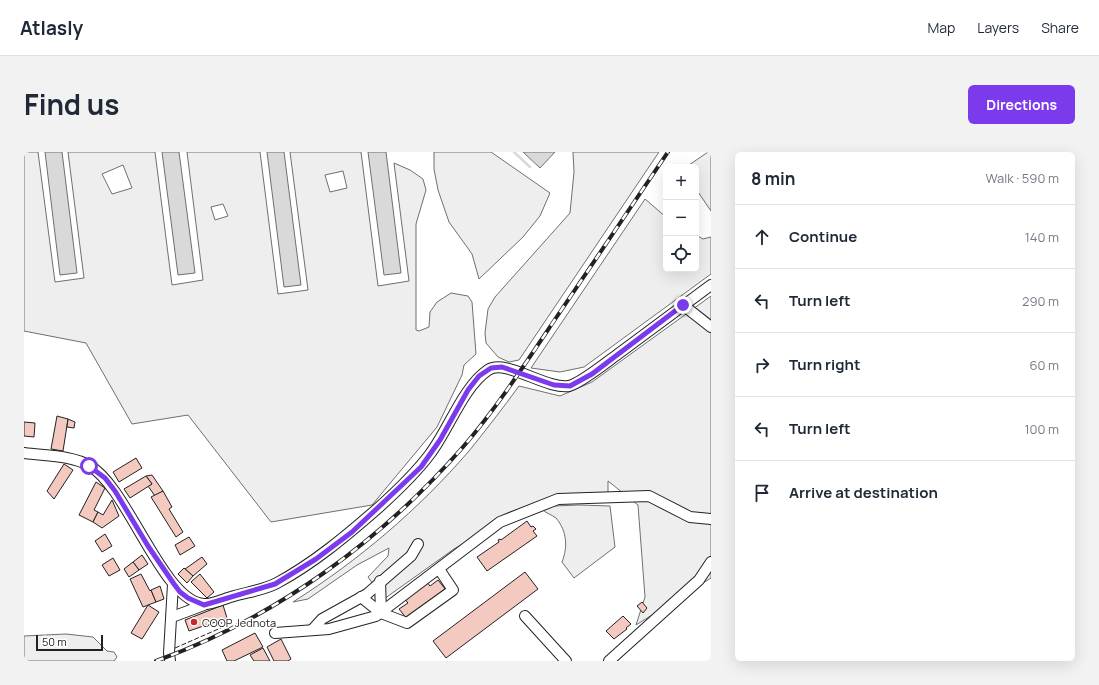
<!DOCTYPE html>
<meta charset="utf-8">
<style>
:root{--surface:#fff;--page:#f2f2f3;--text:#1f2937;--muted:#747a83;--line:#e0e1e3;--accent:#7c3aed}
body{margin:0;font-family:Manrope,sans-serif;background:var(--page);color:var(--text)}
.controls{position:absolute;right:12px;top:12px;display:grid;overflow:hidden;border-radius:6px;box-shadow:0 4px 16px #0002}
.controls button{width:36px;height:36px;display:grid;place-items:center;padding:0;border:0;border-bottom:1px solid var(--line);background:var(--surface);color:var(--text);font:20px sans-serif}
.scale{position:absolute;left:12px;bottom:10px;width:67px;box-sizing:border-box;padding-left:4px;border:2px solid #222;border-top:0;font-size:11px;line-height:14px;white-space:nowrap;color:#222;-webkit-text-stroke:3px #fff;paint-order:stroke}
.stop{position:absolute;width:12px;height:12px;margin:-9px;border:3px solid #7c3aed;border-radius:50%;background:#fff}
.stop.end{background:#7c3aed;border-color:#fff;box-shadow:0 1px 4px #0008}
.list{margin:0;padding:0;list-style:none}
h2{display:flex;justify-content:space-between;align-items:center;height:52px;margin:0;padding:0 16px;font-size:17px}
h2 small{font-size:13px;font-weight:400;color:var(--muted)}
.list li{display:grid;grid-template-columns:26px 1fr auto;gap:12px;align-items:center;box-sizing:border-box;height:64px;padding:0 16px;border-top:1px solid var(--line)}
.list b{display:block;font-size:15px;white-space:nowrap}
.list em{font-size:13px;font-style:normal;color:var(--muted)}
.icon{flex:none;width:22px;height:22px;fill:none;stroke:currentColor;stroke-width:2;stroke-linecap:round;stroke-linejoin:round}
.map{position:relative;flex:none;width:687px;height:509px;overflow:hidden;border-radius:6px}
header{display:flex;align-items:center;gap:24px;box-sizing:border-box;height:56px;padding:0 20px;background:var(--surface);border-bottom:1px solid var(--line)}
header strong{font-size:19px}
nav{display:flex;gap:22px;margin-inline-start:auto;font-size:14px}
.intro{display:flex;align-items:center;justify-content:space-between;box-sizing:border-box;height:96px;padding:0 24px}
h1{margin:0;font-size:28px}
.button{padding:10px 18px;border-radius:6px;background:var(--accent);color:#fff;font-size:14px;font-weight:700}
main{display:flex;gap:24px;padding:0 24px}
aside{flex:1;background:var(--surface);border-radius:6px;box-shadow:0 4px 16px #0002}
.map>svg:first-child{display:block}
</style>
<header>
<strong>Atlasly</strong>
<nav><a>Map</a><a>Layers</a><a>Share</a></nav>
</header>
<div class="intro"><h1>Find us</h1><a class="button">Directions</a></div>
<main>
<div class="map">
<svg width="687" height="509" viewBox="0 0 687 509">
<rect width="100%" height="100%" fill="#fff"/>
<g fill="#eee" stroke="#6f6f6f" fill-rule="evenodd">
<path d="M0 0H14L31 130 60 126 44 0H131L148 133 179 128 163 0H236L254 142 284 138 266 0H337L354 134 385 129 370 11 386 18 399 27 402 38 392 72V178L395 179 405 175 406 160 413 150 427 141 444 144 448 150 452 202 440 213 438 223 413 275 348 353 247 370 164 263 108 272 62 191 0 179ZM99 13 108 36 88 42 78 22ZM319 19 323 36 306 40 301 23ZM199 52 204 64 191 68 187 55Z"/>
<polygon points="410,0 467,0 526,41 516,64 499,85 455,127 448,102 425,70 414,38 410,17"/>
<polygon points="549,0 635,0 495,208 485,210 474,205 462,191 461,181 464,157 471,145 546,61 550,20"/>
<polygon points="684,0 687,0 687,59 672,37 672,15 662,15"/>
<polygon points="621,47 642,65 642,117 672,117 672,83 679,87 687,85 687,122 560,215 536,220 507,216"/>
<path d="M687 144V426L612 473 621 445 614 353 584 329V344L533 345 488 363 430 397 360 447 344 425 364 404 365 396 333 413 284 447 269 450C335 408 394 358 445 299 462 278 479 256 495 234L536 244 568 230Z"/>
<path d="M555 353 586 354 591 395 550 426 538 410C544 395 543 379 532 366 528 363 522 361 519 358L530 354Z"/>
<polygon points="42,482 69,485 83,499 90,500 93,505 90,509 0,509 0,484"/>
</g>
<g fill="#d9d9d9" stroke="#6f6f6f">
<polygon points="21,0 38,0 53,121 36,123"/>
<polygon points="138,0 155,0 171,121 154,123"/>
<polygon points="243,0 260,0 277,133 260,135"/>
<polygon points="344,0 362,0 377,121 360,123"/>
<polygon points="499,0 531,0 516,16"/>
</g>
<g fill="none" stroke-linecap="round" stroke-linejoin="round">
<polyline stroke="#d9d9d9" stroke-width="2.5" points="490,0 506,15"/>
</g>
<g fill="#f3c9c0" stroke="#222">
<polygon points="33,264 44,267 39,299 27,297"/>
<polygon points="44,267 51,270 50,276 43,275"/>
<polygon points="0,270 11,271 10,285 0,284"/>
<polygon points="112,306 118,316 95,330 89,320"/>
<polygon points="40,312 49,318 30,347 23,339"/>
<polygon points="128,323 139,339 131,344 124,334 128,332 122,324"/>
<polygon points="122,324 128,332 106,346 100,337"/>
<polygon points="72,330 81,336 70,358 74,360 69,370 55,363"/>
<polygon points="139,339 148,355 145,357 159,380 152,385 127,345"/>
<polygon points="88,348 95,364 78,376 69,370 74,360 79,363"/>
<polygon points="503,369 507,375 509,374 512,377 509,379 513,384 463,419 453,405 475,390 474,388 476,387 477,388"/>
<polygon points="81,382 88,394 78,400 71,389"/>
<polygon points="165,385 171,394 156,403 151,393"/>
<polygon points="118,403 124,412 115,418 109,410"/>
<polygon points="178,405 183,412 169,424 161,417"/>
<polygon points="89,406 96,418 85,424 78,413"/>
<polygon points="109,410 115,418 105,425 100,417"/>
<polygon points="160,416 169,424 163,431 154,422"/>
<polygon points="501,420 514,437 422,506 409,489"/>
<polygon points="117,422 126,439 127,438 132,450 119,455 106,427"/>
<polygon points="176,422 190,440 183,446 167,430"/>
<polygon points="414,428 422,438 383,467 375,457 384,451 380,446 402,429 406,434"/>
<polygon points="136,434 140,447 132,450 127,438"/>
<polygon points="618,450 623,456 619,461 613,454"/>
<polygon points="124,453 135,460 118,487 107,481"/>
<polygon points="199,453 203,466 165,479 161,468"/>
<polygon points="599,464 607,472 602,476 603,477 590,487 582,479"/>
<polygon points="231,481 239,495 210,509 203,509 198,498"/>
<polygon points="257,487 267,507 264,509 250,509 243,495"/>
<polygon points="239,496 246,509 230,509 226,503"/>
</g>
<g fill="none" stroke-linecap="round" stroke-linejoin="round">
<defs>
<g id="minor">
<polyline points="659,153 687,175"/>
<path d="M0 301C21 304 47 303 66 314 104 336 139 450 180 452 187 453 202 446 210 444 224 440 240 438 253 431 290 411 322 384 353 357 372 340 391 322 406 302 425 277 439 235 464 218 481 206 523 238 545 234 557 231 583 210 594 202 625 179 656 156 687 133"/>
<polyline points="356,429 357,461"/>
<polyline points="337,445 357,461 383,471 429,438 415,417"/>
<polyline points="501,464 542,509"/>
<polyline points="148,465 180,453"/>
<polyline points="288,478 298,467 343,442 387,404 394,392"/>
<polyline points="251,481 305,477 352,464 476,370 534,347 625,344 666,365 687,367"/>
<polyline points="146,509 145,501 149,432"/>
<polyline points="585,509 675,428 687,410"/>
</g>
</defs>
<use href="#minor" stroke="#222" stroke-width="12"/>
<use href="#minor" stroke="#fff" stroke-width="10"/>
<defs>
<path id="rail" d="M132 509C251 466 356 390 439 295 475 253 505 206 536 160 572 107 608 53 644 0"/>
</defs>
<use href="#rail" stroke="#222" stroke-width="4"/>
<use href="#rail" stroke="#fff" stroke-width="2.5" stroke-dasharray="8" stroke-linecap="butt"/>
<polyline stroke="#222" stroke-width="1" stroke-dasharray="5 2" stroke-linecap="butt" points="151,496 199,475 196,468"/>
</g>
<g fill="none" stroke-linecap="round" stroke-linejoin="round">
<polyline stroke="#7c3aed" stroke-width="5" points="65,314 81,326 91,339 124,394 150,432 156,440 164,446 180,453 251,432 292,407 328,380 362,348 397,315 416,288 444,238 455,224 467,216 478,215 530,233 546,234 568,222 659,153"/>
</g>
<circle fill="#c62828" stroke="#fff" stroke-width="1.5" cx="170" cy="470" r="4"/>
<g text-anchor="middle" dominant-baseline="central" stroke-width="3" stroke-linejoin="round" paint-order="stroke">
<g font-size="11" fill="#222" stroke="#fff" text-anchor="start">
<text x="178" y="470">COOP Jednota</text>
</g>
</g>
</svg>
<div class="controls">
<button>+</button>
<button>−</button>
<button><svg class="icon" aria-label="locate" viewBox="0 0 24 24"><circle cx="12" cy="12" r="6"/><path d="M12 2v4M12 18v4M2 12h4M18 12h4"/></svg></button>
</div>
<div class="scale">50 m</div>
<div class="stop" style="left:65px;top:314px"></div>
<div class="stop end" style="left:659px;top:153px"></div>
</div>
<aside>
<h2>8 min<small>Walk · 590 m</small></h2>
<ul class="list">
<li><svg class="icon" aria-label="ahead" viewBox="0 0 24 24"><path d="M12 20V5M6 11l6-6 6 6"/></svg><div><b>Continue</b></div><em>140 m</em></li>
<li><svg class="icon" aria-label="left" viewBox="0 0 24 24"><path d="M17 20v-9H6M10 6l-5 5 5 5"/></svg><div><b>Turn left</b></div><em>290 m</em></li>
<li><svg class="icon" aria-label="right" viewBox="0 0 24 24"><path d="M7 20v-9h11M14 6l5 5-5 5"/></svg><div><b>Turn right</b></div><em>60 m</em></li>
<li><svg class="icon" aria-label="left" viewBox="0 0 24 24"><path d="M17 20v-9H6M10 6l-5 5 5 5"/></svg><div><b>Turn left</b></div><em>100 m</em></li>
<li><svg class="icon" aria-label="arrive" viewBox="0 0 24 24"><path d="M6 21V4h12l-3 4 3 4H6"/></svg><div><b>Arrive at destination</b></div></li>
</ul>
</aside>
</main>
